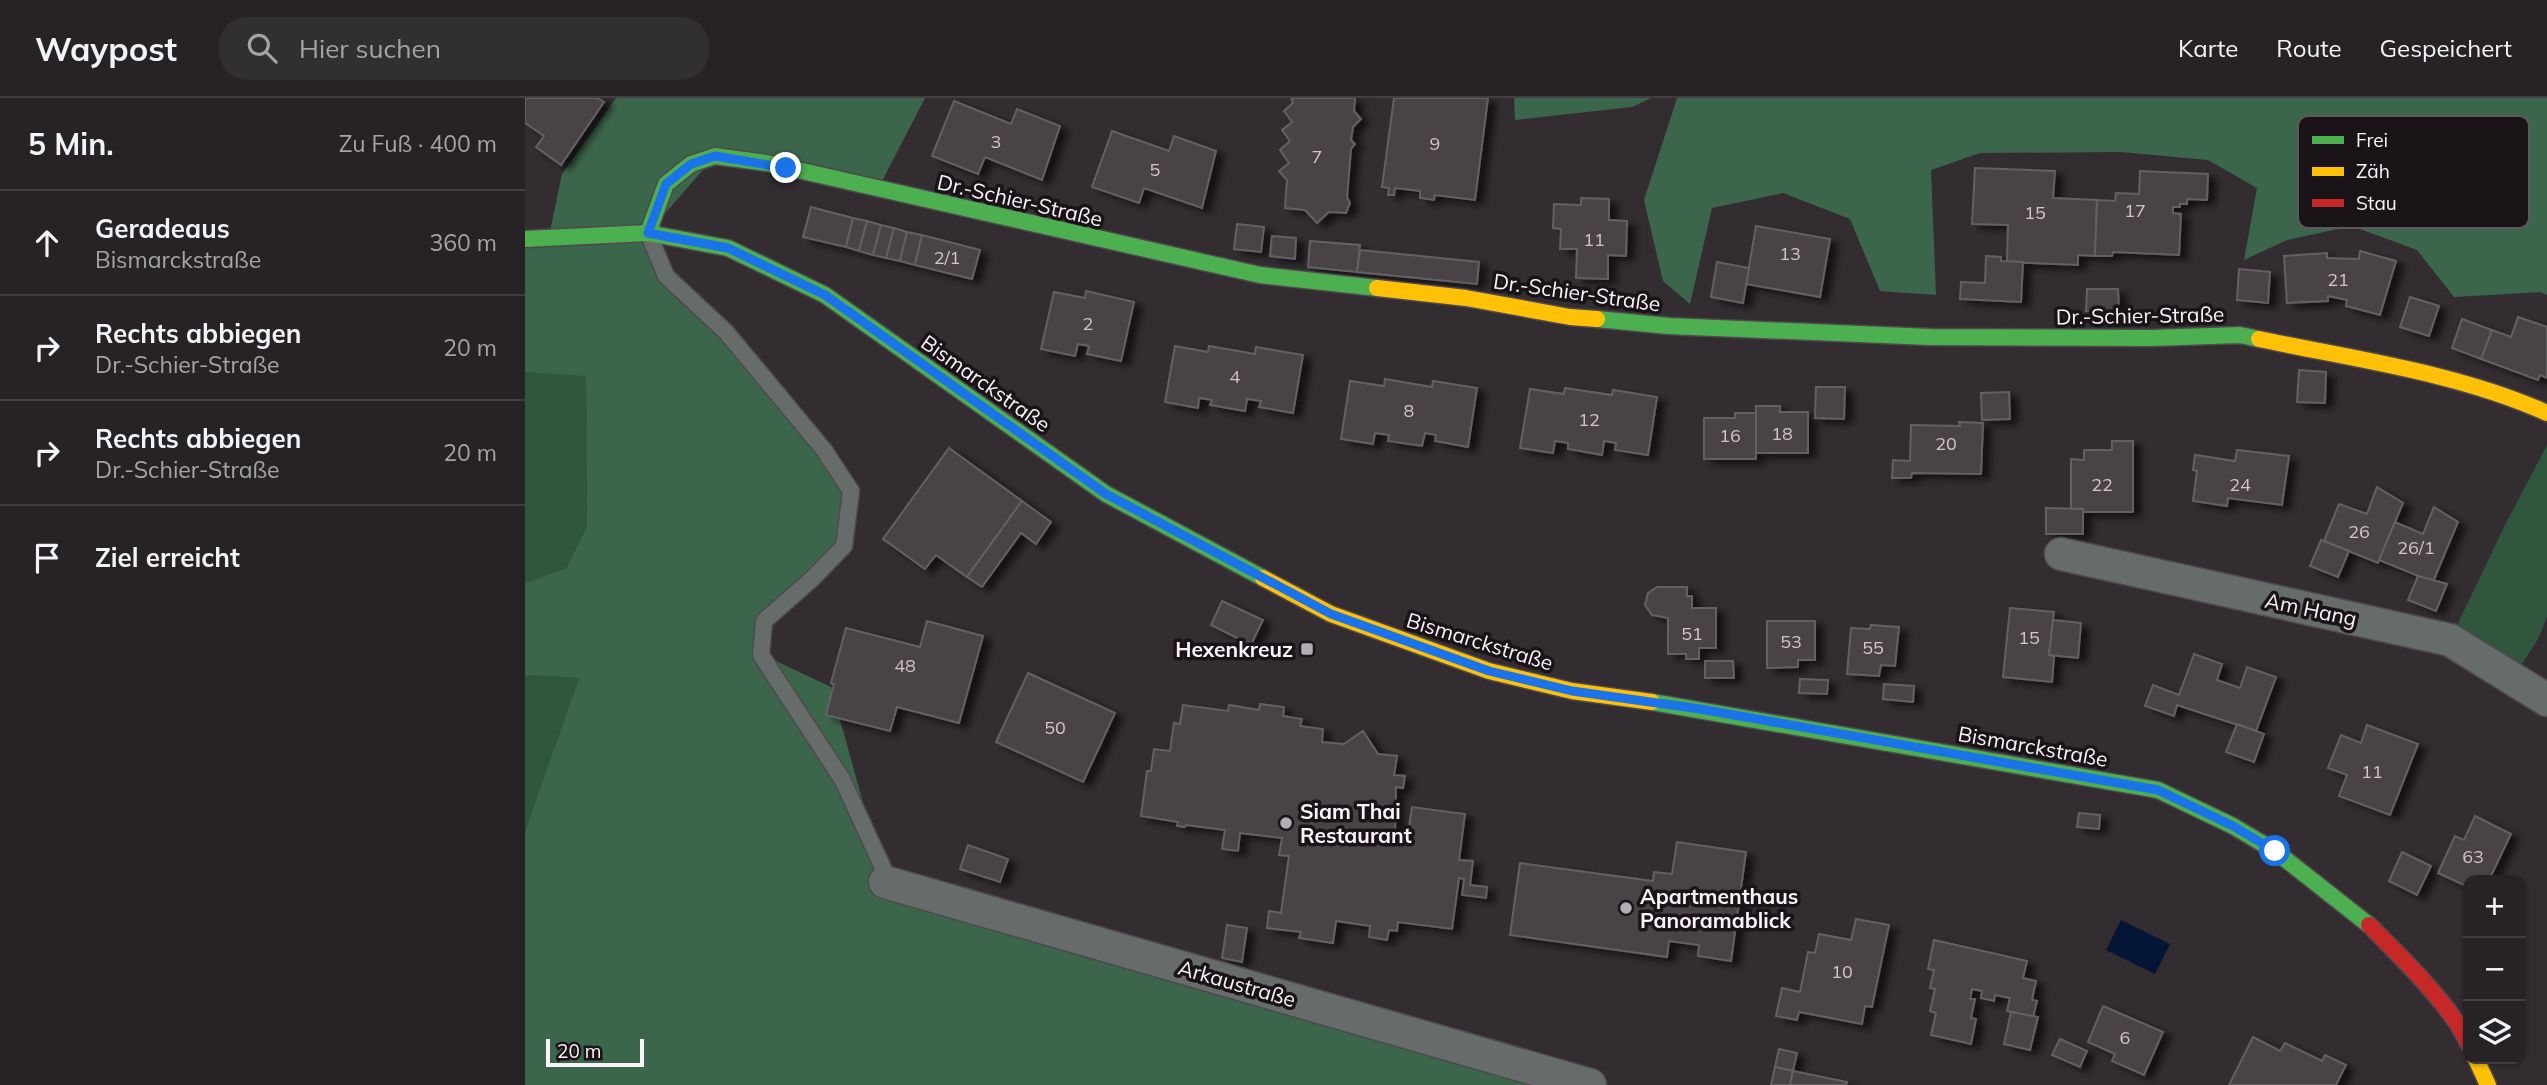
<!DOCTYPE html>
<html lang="de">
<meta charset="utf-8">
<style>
:root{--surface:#262226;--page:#322f32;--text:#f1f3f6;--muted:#a4a4a7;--line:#423f43}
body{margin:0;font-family:Mulish,sans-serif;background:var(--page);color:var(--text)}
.controls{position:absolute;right:21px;bottom:21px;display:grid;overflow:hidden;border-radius:14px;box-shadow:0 2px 5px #0004}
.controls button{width:63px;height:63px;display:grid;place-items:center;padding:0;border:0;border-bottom:2px solid var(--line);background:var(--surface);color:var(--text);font:35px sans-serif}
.scale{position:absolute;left:21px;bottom:18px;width:98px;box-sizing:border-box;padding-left:7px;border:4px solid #faf2f9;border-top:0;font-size:19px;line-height:24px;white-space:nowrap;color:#faf2f9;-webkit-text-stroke:5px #1a1419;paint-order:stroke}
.stop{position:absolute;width:21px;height:21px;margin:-16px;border:5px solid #1a73e8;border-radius:50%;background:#fff}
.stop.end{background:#1a73e8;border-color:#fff;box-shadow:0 2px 7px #0008}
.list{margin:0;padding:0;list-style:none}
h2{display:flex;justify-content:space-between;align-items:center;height:91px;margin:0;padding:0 28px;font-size:30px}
h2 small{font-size:23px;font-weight:400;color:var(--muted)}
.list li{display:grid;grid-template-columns:46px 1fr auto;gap:21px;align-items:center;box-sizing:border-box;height:105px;padding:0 28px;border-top:2px solid var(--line)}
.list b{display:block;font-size:26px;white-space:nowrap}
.list p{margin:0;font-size:23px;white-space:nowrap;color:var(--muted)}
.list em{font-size:23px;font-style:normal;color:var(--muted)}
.icon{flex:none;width:38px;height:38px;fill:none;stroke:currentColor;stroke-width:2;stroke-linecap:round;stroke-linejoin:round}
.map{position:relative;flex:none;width:2022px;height:987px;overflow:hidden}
header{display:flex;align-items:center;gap:42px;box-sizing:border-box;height:98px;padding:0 35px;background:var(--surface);border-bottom:2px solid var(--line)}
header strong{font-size:33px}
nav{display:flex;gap:38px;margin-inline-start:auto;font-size:24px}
.search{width:490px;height:63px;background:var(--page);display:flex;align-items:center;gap:18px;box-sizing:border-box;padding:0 24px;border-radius:28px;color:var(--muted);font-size:26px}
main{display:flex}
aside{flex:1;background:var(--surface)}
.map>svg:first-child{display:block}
</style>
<header>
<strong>Waypost</strong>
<div class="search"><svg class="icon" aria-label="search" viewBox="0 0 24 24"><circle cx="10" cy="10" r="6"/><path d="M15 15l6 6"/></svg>Hier suchen</div>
<nav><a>Karte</a><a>Route</a><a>Gespeichert</a></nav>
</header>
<main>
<aside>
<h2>5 Min.<small>Zu Fuß · 400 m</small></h2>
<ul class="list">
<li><svg class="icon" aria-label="ahead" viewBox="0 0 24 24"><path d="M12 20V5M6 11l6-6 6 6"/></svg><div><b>Geradeaus</b><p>Bismarckstraße</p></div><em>360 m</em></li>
<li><svg class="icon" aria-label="right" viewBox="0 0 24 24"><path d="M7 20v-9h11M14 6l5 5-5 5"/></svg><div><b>Rechts abbiegen</b><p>Dr.-Schier-Straße</p></div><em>20 m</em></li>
<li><svg class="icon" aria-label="right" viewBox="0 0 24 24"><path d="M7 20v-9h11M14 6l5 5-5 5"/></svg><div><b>Rechts abbiegen</b><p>Dr.-Schier-Straße</p></div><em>20 m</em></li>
<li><svg class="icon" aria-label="arrive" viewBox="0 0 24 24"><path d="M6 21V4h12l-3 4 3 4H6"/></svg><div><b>Ziel erreicht</b></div></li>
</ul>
</aside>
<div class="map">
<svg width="2022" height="987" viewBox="0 0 2022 987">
<defs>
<filter id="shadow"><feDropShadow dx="8" dy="4.5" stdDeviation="3.5" flood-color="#0009"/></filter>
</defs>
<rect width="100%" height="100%" fill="#332d32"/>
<g fill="#30573e">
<polygon points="0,274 61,277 62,429 41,470 0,485"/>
<polygon points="2022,347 2022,519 2013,541 1988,580 1925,542 1980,427"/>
<polygon points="3,577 54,580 0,733 0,579"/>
</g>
<g fill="#3c664b">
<polygon points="91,0 400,0 353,91 190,58 123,135 141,179 201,234 326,393 319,448 239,523 236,556 306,589 360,784 1065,987 0,987 0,733 54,580 3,577 0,579 0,485 41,470 62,429 61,278 0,274 0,141 24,138 37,76"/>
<polygon points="989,0 1126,0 1107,9 990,22"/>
<polygon points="1152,0 2022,0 2022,197 2015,194 1929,199 1892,152 1827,128 1762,142 1719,162 1732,90 1683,62 1596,54 1455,55 1406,72 1411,197 1355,193 1325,121 1258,95 1187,110 1165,206 1138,183 1119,102"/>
</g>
<polygon fill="#051535" points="1596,822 1645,846 1630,876 1581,852"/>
<g fill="#484247" stroke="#646064" stroke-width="2" filter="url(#shadow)">
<polygon points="0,0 73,0 79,4 36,67 11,49 19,38 0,25"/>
<polygon points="766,0 830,0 829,13 836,21 828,29 826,42 830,46 826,51 822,99 825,105 821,115 804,114 792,125 780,112 760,110 762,82 754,73 764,65 755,52 765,43 757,32 767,24 759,13 768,5"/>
<polygon points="869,0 963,0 950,102 910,97 909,102 895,100 895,93 870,90 869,97 863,97 864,90 857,89"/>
<polygon points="429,3 486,26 492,11 535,28 517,82 460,59 453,76 407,58"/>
<polygon points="587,33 644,53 649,38 691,53 677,110 619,90 614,105 567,89"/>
<polygon points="1450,70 1530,73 1528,100 1572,102 1570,158 1553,157 1553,167 1482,164 1483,127 1447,126"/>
<polygon points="1615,73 1683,76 1682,102 1662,101 1662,106 1655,106 1655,109 1648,109 1648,115 1656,116 1654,157 1588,154 1587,158 1570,158 1572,102 1590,103 1591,95 1614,96"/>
<polygon points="1056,100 1084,101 1084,122 1102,123 1101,158 1083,157 1083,181 1051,180 1052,151 1035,151 1036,131 1028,130 1029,106 1056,107"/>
<polygon points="286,109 328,120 321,149 278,139"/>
<polygon points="328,120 342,123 334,153 321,149"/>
<polygon points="342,123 356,127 348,157 334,153"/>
<polygon points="712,126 739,129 736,154 709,151"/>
<polygon points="356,127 369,130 361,160 348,157"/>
<polygon points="1231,128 1305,141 1295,199 1221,186"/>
<polygon points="369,130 382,134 375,163 361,160"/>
<polygon points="382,134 397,137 390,167 375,163"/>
<polygon points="397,137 455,152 447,181 390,167"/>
<polygon points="747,138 771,140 770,161 745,158"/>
<polygon points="785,143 835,147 832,174 783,169"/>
<polygon points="835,152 954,164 952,186 832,174"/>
<polygon points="1835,153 1871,163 1855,217 1821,208 1822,202 1803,198 1803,203 1762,205 1759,158 1802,155 1802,160 1834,161"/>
<polygon points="1461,158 1476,159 1476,163 1498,164 1496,204 1435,201 1436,184 1460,185"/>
<polygon points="1192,164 1224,170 1218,205 1186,199"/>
<polygon points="1714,171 1745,174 1743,205 1712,202"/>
<polygon points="1562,191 1593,191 1594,214 1561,213"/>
<polygon points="561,193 609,204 596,263 562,256 564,248 553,246 550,258 516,251 529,194 560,200"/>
<polygon points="1885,199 1914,208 1904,238 1875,229"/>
<polygon points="1993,219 2022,229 2022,280 2015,277 2013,282 1956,261 1967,232 1986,239"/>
<polygon points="1937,221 1967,232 1956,261 1927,250"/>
<polygon points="650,248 683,254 684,248 730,256 731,249 778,257 768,315 734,309 736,303 722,301 720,313 685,307 687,302 674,300 673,310 640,304"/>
<polygon points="1774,272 1801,274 1800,305 1772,304"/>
<polygon points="860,281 907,289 908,283 952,290 943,349 910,343 911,337 900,335 897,348 863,343 864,337 850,335 848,346 816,341 825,283 859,288"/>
<polygon points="1291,289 1320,289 1319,321 1290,320"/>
<polygon points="1040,290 1087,297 1088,292 1132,299 1123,357 1090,352 1091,345 1079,343 1077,357 1043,351 1043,345 1030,343 1028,355 995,350 1005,291 1039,296"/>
<polygon points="1484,294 1485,321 1457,322 1456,295"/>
<polygon points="1231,308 1255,308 1255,314 1283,314 1283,355 1231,355"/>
<polygon points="1210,315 1231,315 1231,361 1179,361 1179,320 1210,320"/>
<polygon points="1434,324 1458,325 1456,376 1387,375 1386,380 1367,380 1368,362 1385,363 1386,327 1435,328"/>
<polygon points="1587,343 1608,343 1608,414 1558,414 1558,411 1546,411 1546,361 1559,362 1559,352 1587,352"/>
<polygon points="424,350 497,403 442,479 411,457 400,471 358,441"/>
<polygon points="1712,352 1764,358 1757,407 1703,400 1702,408 1668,403 1672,373 1668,372 1670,357 1710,363"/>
<polygon points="1852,389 1878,405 1853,465 1799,443 1814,406 1842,416"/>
<polygon points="497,403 526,424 511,446 496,435 457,489 442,479"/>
<polygon points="1909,409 1933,424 1908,484 1854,462 1870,424 1898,436"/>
<polygon points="1521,410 1558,411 1558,436 1521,436"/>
<polygon points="1796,442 1824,453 1813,479 1785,468"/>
<polygon points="1893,478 1922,486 1911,513 1883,502"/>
<polygon points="1132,489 1162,489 1162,498 1167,498 1167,510 1191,510 1191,550 1174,550 1174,561 1161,561 1161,556 1143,556 1143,520 1127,517 1120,507 1123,495"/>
<polygon points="697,503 738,522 726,547 686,527"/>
<polygon points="1485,510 1529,514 1524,557 1529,558 1527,584 1478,579"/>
<polygon points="1528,522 1556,525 1553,560 1524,557"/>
<polygon points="402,523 458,538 434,625 372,609 365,633 301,617 309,586 306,585 321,530 395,549"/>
<polygon points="1242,523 1290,523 1290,562 1273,562 1273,569 1242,570"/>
<polygon points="1346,527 1374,529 1370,568 1356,567 1354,578 1322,576 1326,530 1345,531"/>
<polygon points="1669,556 1697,566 1692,582 1715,590 1722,569 1751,579 1731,633 1652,607 1649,618 1620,608 1628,587 1654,597"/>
<polygon points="1180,563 1208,563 1209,580 1180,580"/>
<polygon points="503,575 590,615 558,684 471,644"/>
<polygon points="1275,581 1303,582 1302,596 1274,595"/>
<polygon points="1359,586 1389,588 1388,604 1358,601"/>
<polygon points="735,606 759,609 758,618 777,621 775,628 798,631 797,644 819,646 838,633 853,656 872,658 869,677 880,678 878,690 871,689 870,735 883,736 887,709 940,716 934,762 948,763 945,787 962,789 961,800 937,797 939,781 934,780 927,831 873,824 872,833 864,832 862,842 844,839 845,828 811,823 808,845 774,840 776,834 742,830 744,813 756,815 764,758 754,757 757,740 715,735 713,753 697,751 700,732 661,727 660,729 652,728 653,724 616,718 622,673 626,673 629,651 645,653 649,625 655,626 658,607 703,613 704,607 734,612"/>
<polygon points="1712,626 1739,636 1729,664 1701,654"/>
<polygon points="1842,627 1893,646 1865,717 1814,698 1822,677 1803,670 1816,637 1836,645"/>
<polygon points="1554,715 1575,717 1574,731 1552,729"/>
<polygon points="1950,718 1986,736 1964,782 1943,782 1943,789 1913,775 1930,738 1939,742"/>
<polygon points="1152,744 1221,754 1206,863 1173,858 1174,847 1144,843 1142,859 985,837 995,765 1128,783 1129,774 1147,776"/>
<polygon points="443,747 483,761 475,784 435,771"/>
<polygon points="1877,754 1906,768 1892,797 1864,783"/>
<polygon points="1331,821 1364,827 1347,909 1340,908 1337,926 1274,914 1272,922 1251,918 1257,890 1275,894 1283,854 1290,855 1294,836 1326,842"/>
<polygon points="702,827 722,830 717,864 697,860"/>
<polygon points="1409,842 1502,863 1498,880 1511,883 1507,902 1512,903 1508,919 1482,913 1485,900 1470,897 1469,903 1456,900 1457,893 1447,891 1445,901 1450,901 1446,920 1451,921 1446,946 1406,937 1411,915 1405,913 1410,891 1405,890 1409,872 1403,871"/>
<polygon points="1578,908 1638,934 1619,977 1587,963 1590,956 1563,944"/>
<polygon points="1486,914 1513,919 1505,952 1479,946"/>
<polygon points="1728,939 1755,953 1760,945 1797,963 1800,957 1821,967 1811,987 1704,987"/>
<polygon points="1535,941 1562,953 1555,969 1527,957"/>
<polygon points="1254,951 1272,955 1268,973 1250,969"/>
<polygon points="1250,969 1268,973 1265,987 1246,987"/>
<polygon points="1268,973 1322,984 1321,987 1265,987"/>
</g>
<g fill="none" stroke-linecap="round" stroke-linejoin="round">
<defs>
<polyline id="lane" points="124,137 141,178 201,234 299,352 326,393 319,448 288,480 239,523 236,557 317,681 359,772 360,784"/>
<g id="street">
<polyline points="1536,456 1925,542 2022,602"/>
<polyline points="360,784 1065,987"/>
</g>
<g id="fast">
<polyline points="123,135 141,86 166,66 190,58 242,65 735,177 852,190"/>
<polyline points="0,141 123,135 203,150 300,197 581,396 738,480"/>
<polyline points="1072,221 1144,228 1405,239 1627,240 1715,237 1734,241"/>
<polyline points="1127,604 1633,692 1708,728 1750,753 1844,827"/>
</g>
<g id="slow">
<polyline points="852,190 941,200 1045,219 1072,221"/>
<path d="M1734 241C1828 261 1934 275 2022 315"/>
<polyline points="738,480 806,516 964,573 1047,593 1127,604"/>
<polyline points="1951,961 1963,987"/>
</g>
<path id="jam" d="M1844 827C1873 856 1927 908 1943 945"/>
</defs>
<use href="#lane" stroke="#4e494d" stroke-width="19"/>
<use href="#street" stroke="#4e494d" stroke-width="35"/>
<use href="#fast" stroke="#4e494d" stroke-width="19"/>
<use href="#slow" stroke="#4e494d" stroke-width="19"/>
<use href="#jam" stroke="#4e494d" stroke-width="19"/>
<use href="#lane" stroke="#656c6a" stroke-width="16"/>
<use href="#street" stroke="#656c6a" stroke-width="32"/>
<use href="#fast" stroke="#4caf50" stroke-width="16"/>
<use href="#slow" stroke="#ffc107" stroke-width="16"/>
<use href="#jam" stroke="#c62828" stroke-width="16"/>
</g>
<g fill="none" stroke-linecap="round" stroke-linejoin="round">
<polyline stroke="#1a73e8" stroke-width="9" points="261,70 190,58 166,66 141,86 123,135 203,150 300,197 581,396 806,516 964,573 1047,593 1175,611 1633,692 1708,728 1750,753"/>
</g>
<g fill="#b4adb3" stroke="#1a1419" stroke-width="2.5">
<rect x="775" y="544" width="14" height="14" rx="3.5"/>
<circle cx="761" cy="725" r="7"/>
<circle cx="1101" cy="810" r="7"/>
</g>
<g text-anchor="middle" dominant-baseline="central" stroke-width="7" stroke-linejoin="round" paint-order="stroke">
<g font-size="18" fill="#cec6cc">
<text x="471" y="43">3</text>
<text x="910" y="45">9</text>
<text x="792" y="58">7</text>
<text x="630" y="71">5</text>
<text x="1610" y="112">17</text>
<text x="1510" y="114">15</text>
<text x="1069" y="141">11</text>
<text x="1265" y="155">13</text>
<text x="422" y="159">2/1</text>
<text x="1813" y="181">21</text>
<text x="563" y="225">2</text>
<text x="710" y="278">4</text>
<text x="884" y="312">8</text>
<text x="1064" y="321">12</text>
<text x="1257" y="335">18</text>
<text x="1205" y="337">16</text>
<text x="1421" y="345">20</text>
<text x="1577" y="386">22</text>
<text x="1715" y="386">24</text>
<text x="1834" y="433">26</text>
<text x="1891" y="449">26/1</text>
<text x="1167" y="535">51</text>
<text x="1504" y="539">15</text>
<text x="1266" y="543">53</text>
<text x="1348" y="549">55</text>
<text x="380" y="567">48</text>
<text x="530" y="629">50</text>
<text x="1847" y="673">11</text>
<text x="1948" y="758">63</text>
<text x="1317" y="873">10</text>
<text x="1600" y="939">6</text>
</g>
<g font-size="21" fill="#faf2f9" stroke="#1a1419">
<text transform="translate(495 102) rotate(13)">Dr.-Schier-Straße</text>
<text transform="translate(1052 194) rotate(8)">Dr.-Schier-Straße</text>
<text transform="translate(1615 217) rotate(-1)">Dr.-Schier-Straße</text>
<text transform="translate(461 285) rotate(35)">Bismarckstraße</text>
<text transform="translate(1786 511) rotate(12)">Am Hang</text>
<text transform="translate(955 543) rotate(17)">Bismarckstraße</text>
<text transform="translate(1508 648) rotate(10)">Bismarckstraße</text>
<text transform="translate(712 885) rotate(16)">Arkaustraße</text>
</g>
<g font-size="21" font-weight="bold" fill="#faf2f9" stroke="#1a1419" text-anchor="start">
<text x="768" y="551" text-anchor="end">Hexenkreuz</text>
<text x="775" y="713">Siam Thai<tspan x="775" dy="24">Restaurant</tspan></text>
<text x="1115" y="798">Apartmenthaus<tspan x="1115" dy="24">Panoramablick</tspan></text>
</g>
</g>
<rect x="1773" y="18" width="231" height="112" rx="10" fill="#1a1419" stroke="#5d575c" stroke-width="2"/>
<rect x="1787" y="38" width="32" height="8" fill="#4caf50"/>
<rect x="1787" y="69" width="32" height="9" fill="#ffc107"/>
<rect x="1787" y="101" width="32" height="8" fill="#c62828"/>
<g font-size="19" fill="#faf2f9">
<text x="1831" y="49">Frei</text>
<text x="1831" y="80">Zäh</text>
<text x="1831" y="112">Stau</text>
</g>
</svg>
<div class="controls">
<button>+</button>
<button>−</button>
<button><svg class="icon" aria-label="layers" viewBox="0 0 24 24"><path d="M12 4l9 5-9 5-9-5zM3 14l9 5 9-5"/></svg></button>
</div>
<div class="scale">20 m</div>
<div class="stop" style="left:1750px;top:753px"></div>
<div class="stop end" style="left:261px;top:70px"></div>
</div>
</main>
